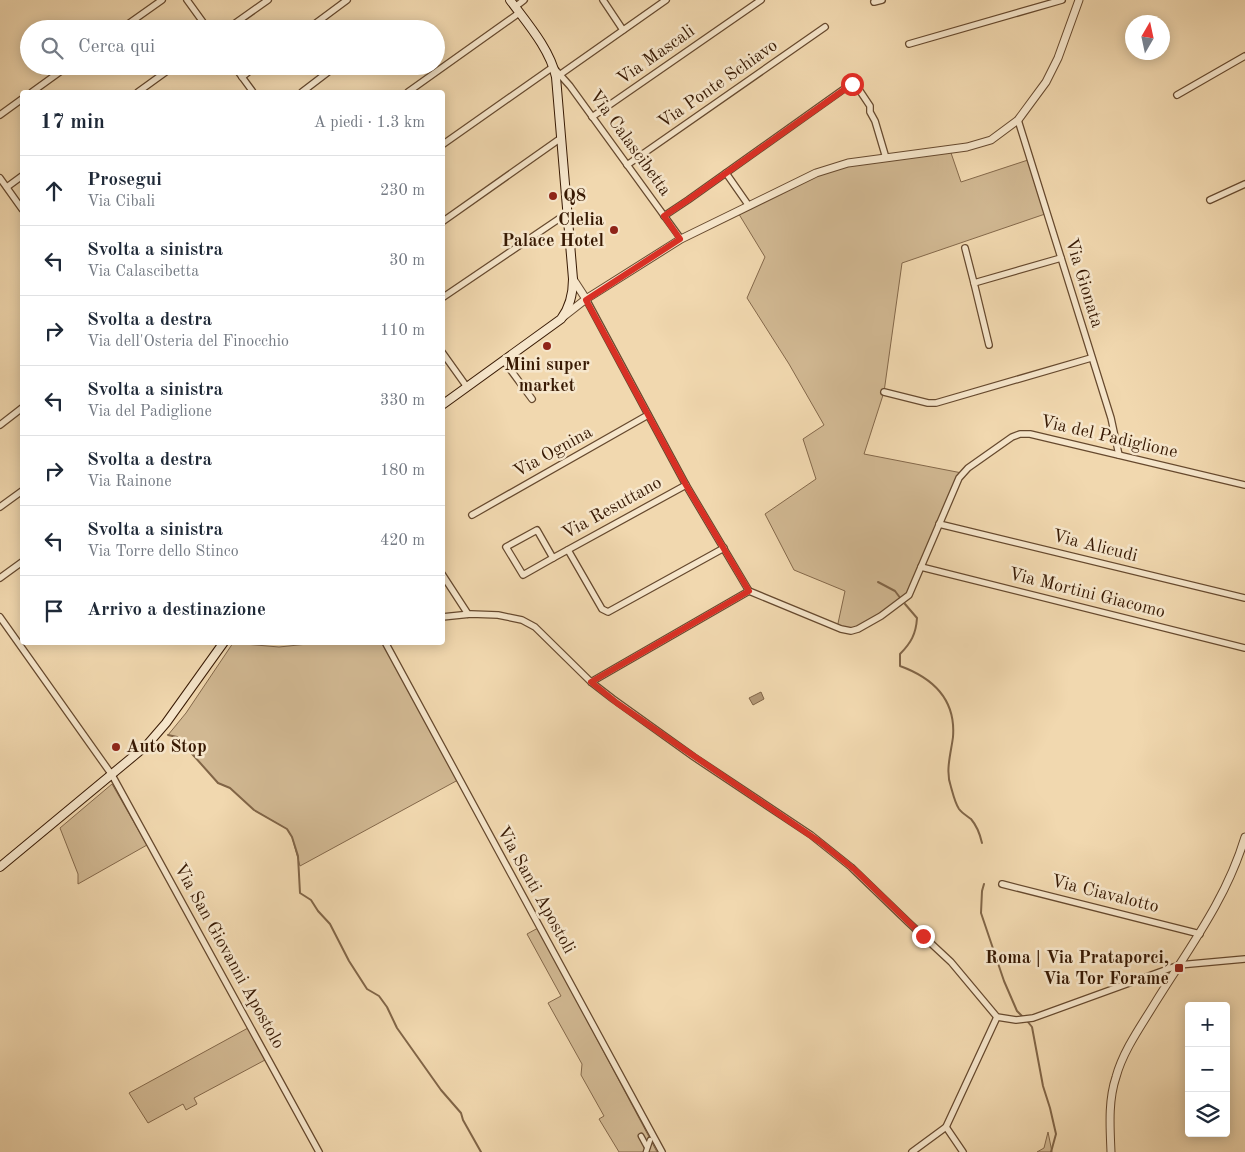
<!DOCTYPE html>
<html lang="it">
<meta charset="utf-8">
<style>
:root{--surface:#fff;--page:#f2f2f3;--text:#1f2937;--muted:#747a83;--line:#e0e1e3}
body{margin:0;font-family:"Old Standard TT",serif;background:var(--page);color:var(--text)}
.controls{position:absolute;right:15px;bottom:15px;display:grid;overflow:hidden;border-radius:5px;box-shadow:0 2px 12px #0003}
.controls button{width:45px;height:45px;display:grid;place-items:center;padding:0;border:0;border-bottom:1px solid var(--line);background:var(--surface);color:var(--text);font:25px sans-serif}
.compass{position:absolute;left:1125px;top:15px;width:45px;height:45px;border-radius:50%;background:var(--surface);box-shadow:0 2px 12px #0003;rotate:9deg}
.stop{position:absolute;width:15px;height:15px;margin:-11px;border:4px solid #d93025;border-radius:50%;background:#fff}
.stop.end{background:#d93025;border-color:#fff;box-shadow:0 1px 5px #0008}
.list{margin:0;padding:0;list-style:none}
h2{display:flex;justify-content:space-between;align-items:center;height:65px;margin:0;padding:0 20px;font-size:21px}
h2 small{font-size:16px;font-weight:400;color:var(--muted)}
.list li{display:grid;grid-template-columns:32px 1fr auto;gap:15px;align-items:center;box-sizing:border-box;height:70px;padding:0 20px;border-top:1px solid var(--line)}
.list b{display:block;font-size:19px;white-space:nowrap}
.list p{margin:0;font-size:16px;white-space:nowrap;color:var(--muted)}
.list em{font-size:16px;font-style:normal;color:var(--muted)}
.icon{flex:none;width:28px;height:28px;fill:none;stroke:currentColor;stroke-width:2;stroke-linecap:round;stroke-linejoin:round}
.map{position:relative;flex:none;width:1245px;height:1152px;overflow:hidden}
.search{position:absolute;background:var(--surface);box-shadow:0 2px 12px #0003;left:20px;top:20px;width:425px;height:55px;display:flex;align-items:center;gap:12px;box-sizing:border-box;padding:0 18px;border-radius:28px;color:var(--muted);font-size:19px}
.panel{position:absolute;background:var(--surface);box-shadow:0 2px 12px #0003;left:20px;top:90px;width:425px;height:555px;border-radius:5px}
.map>svg:first-child{display:block}
</style>
<div class="map">
<svg width="1245" height="1152" viewBox="0 0 1245 1152">
<rect width="100%" height="100%" fill="#f1d8af"/>
<filter id="stains"><feTurbulence type="fractalNoise" baseFrequency=".004" numOctaves="4"/><feColorMatrix values="0 0 0 0 .2 0 0 0 0 .09 0 0 0 0 .02 0 0 0 .5 -.17"/></filter>
<radialGradient id="worn" r=".72"><stop offset=".6" stop-color="#630" stop-opacity="0"/><stop offset="1" stop-color="#630" stop-opacity=".3"/></radialGradient>
<g fill="#d1b892" stroke="#84684a">
<polygon points="950,150 961,182 1031,159 1048,213 902,263 884,392 864,454 962,473 911,592 856,630 837,628 845,591 794,570 765,514 816,479 803,439 824,425 789,364 747,298 765,257 737,211 830,168"/>
<polygon points="327,642 383,643 458,780 300,866 292,837 287,829 254,810 230,788 218,783 177,737 168,735 186,713 233,643 279,647"/>
<polygon points="112,784 147,845 78,884 78,874 60,828"/>
<polygon points="538,928 657,1152 619,1152 599,1119 604,1116 581,1075 582,1064 548,1003 561,996 527,934"/>
<polygon points="248,1028 265,1060 194,1098 197,1104 186,1110 183,1104 148,1123 129,1093"/>
<polygon points="1048,1132 1052,1152 1037,1152 1044,1148"/>
</g>
<polygon fill="#b29775" stroke="#816547" points="761,692 764,699 753,705 749,698"/>
<g fill="none" stroke-linecap="round" stroke-linejoin="round">
<g stroke="#816547" stroke-width="2">
<polyline points="878,582 895,591 901,599"/>
<path d="M905 604 917 618C916 634 911 643 900 654V666C933 678 956 699 953 737 951 753 945 771 951 787 953 794 955 803 959 809 962 813 967 816 971 819 977 826 980 834 982 843"/>
<polyline points="168,735 177,737 218,783 230,788 254,810 287,829 292,837 298,856 300,893 311,900 318,911 330,924 349,961 367,989 379,996 387,1007 397,1028 441,1090 461,1113 463,1120 481,1152"/>
<polyline points="984,884 982,891 981,913 1004,981 1017,1011 1023,1017"/>
<polyline points="1028,1022 1032,1027 1043,1086 1050,1108 1056,1134 1051,1152"/>
</g>
<defs>
<g id="pedestrian">
<polyline points="641,1136 647,1147"/>
<polyline points="646,1152 650,1140"/>
</g>
<g id="minor">
<polyline points="187,0 208,29"/>
<polyline points="603,0 623,30"/>
<polyline points="874,2 882,0"/>
<polyline points="515,7 524,0"/>
<polyline points="121,29 162,0"/>
<polyline points="227,29 268,0"/>
<polyline points="308,29 347,0"/>
<polyline points="909,44 1062,0"/>
<polyline points="234,66 253,92"/>
<polyline points="558,76 666,0"/>
<polyline points="242,77 256,66"/>
<polyline points="32,92 68,66"/>
<polyline points="138,92 174,66"/>
<polyline points="302,92 336,66"/>
<polyline points="408,92 519,13"/>
<polyline points="1177,95 1245,56"/>
<polyline points="0,115 22,99"/>
<polyline points="592,117 761,0"/>
<polyline points="1018,120 1111,418 1119,455"/>
<polyline points="442,145 553,67 570,86 681,239"/>
<polyline points="627,165 825,27"/>
<polyline points="726,173 749,206"/>
<polyline points="0,178 22,209"/>
<polyline points="7,187 22,176"/>
<polyline points="1210,200 1245,184"/>
<polyline points="664,216 688,200 851,84 856,85 870,106 870,112 875,121 886,158"/>
<polyline points="442,222 561,138"/>
<polyline points="965,248 974,283"/>
<polyline points="442,298 566,214"/>
<polyline points="586,299 686,485 749,591 841,629 851,631 858,629 881,616 909,595 959,478 968,468 1012,437 1020,434 1030,434 1245,485"/>
<polyline points="989,345 974,283 1061,258"/>
<polyline points="442,352 467,387"/>
<polyline points="504,361 532,399"/>
<polyline points="884,392 928,403 936,403 1091,358"/>
<polyline points="0,425 22,408"/>
<polyline points="0,507 22,491"/>
<polyline points="472,515 648,415"/>
<polyline points="939,524 1245,598"/>
<polygon points="537,530 553,558 523,575 506,547"/>
<polyline points="568,550 602,609 608,612 724,548"/>
<polyline points="553,558 686,485"/>
<polyline points="921,567 1245,648"/>
<polyline points="442,574 468,614"/>
<polyline points="0,578 22,562"/>
<polyline points="0,617 112,775 319,1152"/>
<polyline points="442,617 471,614 498,615 522,620 535,627 591,682 613,699 694,757 811,835 851,867 908,922 951,962 997,1017 1016,1020 1033,1018 1179,965 1245,959"/>
<polyline points="385,642 662,1152"/>
<polyline points="591,682 749,591"/>
<polyline points="1002,884 1200,934"/>
<polyline points="946,1127 963,1152"/>
<polyline points="912,1152 946,1127 997,1017"/>
</g>
<g id="tertiary">
<polyline points="573,279 586,299"/>
<polyline points="563,317 586,299 681,239 816,173 848,163 967,147 991,140 1018,120 1046,82 1058,58 1079,0"/>
<path d="M1111 1152C1110 1127 1108 1101 1116 1077 1123 1051 1141 1026 1155 1003 1189 948 1226 900 1245 837"/>
</g>
<g id="secondary">
<path d="M442 405 561 319C570 307 573 294 573 279L556 77C550 49 527 23 510 0"/>
<polyline points="0,867 147,745 166,723 224,642"/>
</g>
</defs>
<use href="#pedestrian" stroke="#66492e" stroke-width="7"/>
<use href="#minor" stroke="#66492e" stroke-width="8"/>
<use href="#tertiary" stroke="#66492e" stroke-width="9"/>
<use href="#secondary" stroke="#371903" stroke-width="10"/>
<use href="#pedestrian" stroke="#f6e6cb" stroke-width="4.5"/>
<use href="#minor" stroke="#f6e6cb" stroke-width="5.5"/>
<use href="#tertiary" stroke="#f6e6cb" stroke-width="7"/>
<use href="#secondary" stroke="#f6e6cb" stroke-width="8"/>
</g>
<g fill="none" stroke-linecap="round" stroke-linejoin="round">
<polyline stroke="#d93025" stroke-width="6" points="852,84 688,200 664,216 680,239 586,300 686,485 749,591 591,682 617,703 682,748 820,842 855,870 923,936"/>
</g>
<g fill="#8f2418" stroke="#f6e6cb" stroke-width="2">
<circle cx="553" cy="196" r="5"/>
<circle cx="614" cy="230" r="5"/>
<circle cx="547" cy="346" r="5"/>
<circle cx="116" cy="747" r="5"/>
<rect x="1174" y="963" width="10" height="10" rx="2.5"/>
</g>
<g text-anchor="middle" dominant-baseline="central" stroke-width="5" stroke-linejoin="round" paint-order="stroke">
<g font-size="18" fill="#371903" stroke="#f6e6cb">
<text transform="translate(656 55) rotate(-35)">Via Mascali</text>
<text transform="translate(718 84) rotate(-35)">Via Ponte Schiavo</text>
<text transform="translate(630 143) rotate(54)">Via Calascibetta</text>
<text transform="translate(1084 283) rotate(73)">Via Gionata</text>
<text transform="translate(1109 437) rotate(13)">Via del Padiglione</text>
<text transform="translate(553 452) rotate(-29)">Via Ognina</text>
<text transform="translate(612 508) rotate(-29)">Via Resuttano</text>
<text transform="translate(1095 546) rotate(14)">Via Alicudi</text>
<text transform="translate(1087 593) rotate(14)">Via Mortini Giacomo</text>
<text transform="translate(536 890) rotate(61)">Via Santi Apostoli</text>
<text transform="translate(1105 894) rotate(14)">Via Ciavalotto</text>
<text transform="translate(229 956) rotate(61)">Via San Giovanni Apostolo</text>
</g>
<g font-size="18" font-weight="bold" fill="#371903" stroke="#f6e6cb" text-anchor="start">
<text x="563" y="196">Q8</text>
<text x="604" y="220" text-anchor="end">Clelia<tspan x="604" dy="21">Palace Hotel</tspan></text>
<text x="547" y="365" text-anchor="middle">Mini super<tspan x="547" dy="21">market</tspan></text>
<text x="126" y="747">Auto Stop</text>
<text x="1169" y="958" text-anchor="end">Roma | Via Prataporci,<tspan x="1169" dy="21">Via Tor Forame</tspan></text>
</g>
</g>
<rect width="100%" height="100%" filter="url(#stains)"/>
<rect width="100%" height="100%" fill="url(#worn)"/>
</svg>
<div class="controls">
<button>+</button>
<button>−</button>
<button><svg class="icon" aria-label="layers" viewBox="0 0 24 24"><path d="M12 4l9 5-9 5-9-5zM3 14l9 5 9-5"/></svg></button>
</div>
<svg class="compass" viewBox="-18 -18 36 36"><path d="M0-13l5 13h-10z" fill="#e53935"/><path d="M0 13l5-13h-10z" fill="#747a83"/></svg>
<div class="stop" style="left:852px;top:84px"></div>
<div class="stop end" style="left:923px;top:936px"></div>
<div class="search"><svg class="icon" aria-label="search" viewBox="0 0 24 24"><circle cx="10" cy="10" r="6"/><path d="M15 15l6 6"/></svg>Cerca qui</div>
<section class="panel">
<h2>17 min<small>A piedi · 1.3 km</small></h2>
<ul class="list">
<li><svg class="icon" aria-label="ahead" viewBox="0 0 24 24"><path d="M12 20V5M6 11l6-6 6 6"/></svg><div><b>Prosegui</b><p>Via Cibali</p></div><em>230 m</em></li>
<li><svg class="icon" aria-label="left" viewBox="0 0 24 24"><path d="M17 20v-9H6M10 6l-5 5 5 5"/></svg><div><b>Svolta a sinistra</b><p>Via Calascibetta</p></div><em>30 m</em></li>
<li><svg class="icon" aria-label="right" viewBox="0 0 24 24"><path d="M7 20v-9h11M14 6l5 5-5 5"/></svg><div><b>Svolta a destra</b><p>Via dell'Osteria del Finocchio</p></div><em>110 m</em></li>
<li><svg class="icon" aria-label="left" viewBox="0 0 24 24"><path d="M17 20v-9H6M10 6l-5 5 5 5"/></svg><div><b>Svolta a sinistra</b><p>Via del Padiglione</p></div><em>330 m</em></li>
<li><svg class="icon" aria-label="right" viewBox="0 0 24 24"><path d="M7 20v-9h11M14 6l5 5-5 5"/></svg><div><b>Svolta a destra</b><p>Via Rainone</p></div><em>180 m</em></li>
<li><svg class="icon" aria-label="left" viewBox="0 0 24 24"><path d="M17 20v-9H6M10 6l-5 5 5 5"/></svg><div><b>Svolta a sinistra</b><p>Via Torre dello Stinco</p></div><em>420 m</em></li>
<li><svg class="icon" aria-label="arrive" viewBox="0 0 24 24"><path d="M6 21V4h12l-3 4 3 4H6"/></svg><div><b>Arrivo a destinazione</b></div></li>
</ul>
</section>
</div>
